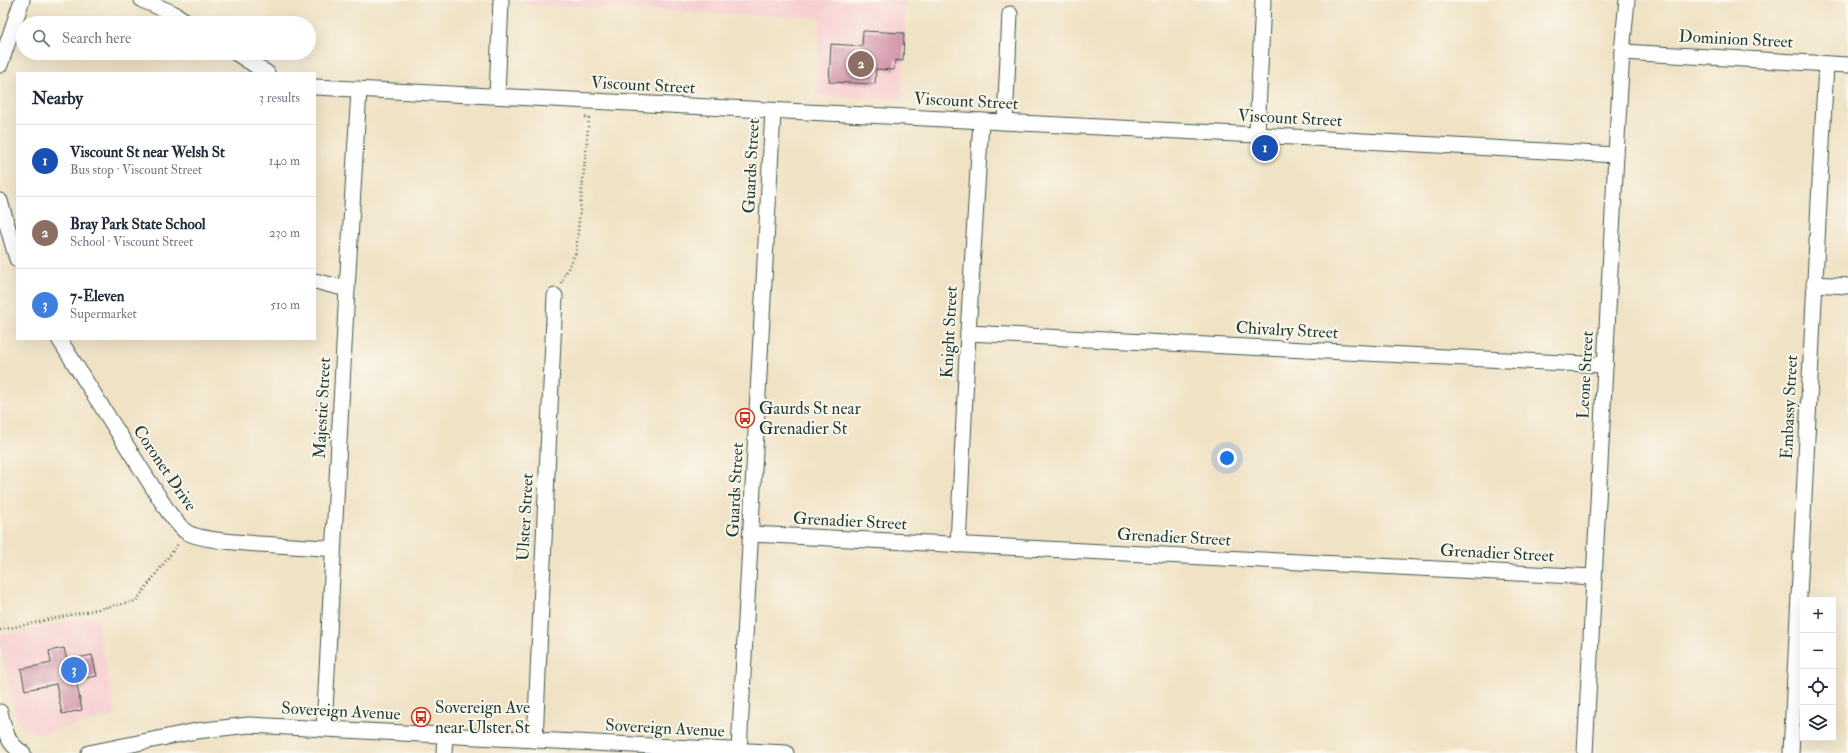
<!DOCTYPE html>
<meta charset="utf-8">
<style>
:root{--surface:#fff;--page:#f2f2f3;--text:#1f2937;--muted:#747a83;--line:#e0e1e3;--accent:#c8321e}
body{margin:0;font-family:"IM FELL Double Pica",serif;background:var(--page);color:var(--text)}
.controls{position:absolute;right:12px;bottom:12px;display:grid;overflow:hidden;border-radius:0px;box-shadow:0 4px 16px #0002}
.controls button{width:36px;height:36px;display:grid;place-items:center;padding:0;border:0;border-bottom:1px solid var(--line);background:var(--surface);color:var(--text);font:20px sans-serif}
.you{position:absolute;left:1227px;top:458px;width:14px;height:14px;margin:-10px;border:3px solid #fff;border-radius:50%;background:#1a73e8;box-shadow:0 0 0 6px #1a73e833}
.badge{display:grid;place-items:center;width:26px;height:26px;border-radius:50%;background:var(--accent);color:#fff;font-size:13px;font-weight:700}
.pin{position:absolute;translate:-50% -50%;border:2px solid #fff;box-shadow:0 1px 4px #0006}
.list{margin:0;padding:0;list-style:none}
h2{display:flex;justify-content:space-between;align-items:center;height:52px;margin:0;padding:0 16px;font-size:17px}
h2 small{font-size:13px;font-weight:400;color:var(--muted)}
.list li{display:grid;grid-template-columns:26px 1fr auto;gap:12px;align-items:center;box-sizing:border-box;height:72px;padding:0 16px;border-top:1px solid var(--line)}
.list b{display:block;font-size:15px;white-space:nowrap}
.list p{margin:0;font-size:13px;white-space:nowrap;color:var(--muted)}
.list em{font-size:13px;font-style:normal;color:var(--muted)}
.icon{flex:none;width:22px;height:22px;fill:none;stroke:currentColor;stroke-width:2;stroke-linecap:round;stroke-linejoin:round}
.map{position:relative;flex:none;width:1848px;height:753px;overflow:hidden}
.search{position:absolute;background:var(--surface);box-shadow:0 4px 16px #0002;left:16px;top:16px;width:300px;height:44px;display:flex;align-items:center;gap:10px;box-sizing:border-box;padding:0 14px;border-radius:22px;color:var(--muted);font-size:15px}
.panel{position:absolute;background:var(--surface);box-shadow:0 4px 16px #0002;left:16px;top:72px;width:300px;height:268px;border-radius:0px}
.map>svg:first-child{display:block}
</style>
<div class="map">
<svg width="1848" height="753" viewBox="0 0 1848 753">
<rect width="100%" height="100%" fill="#fbf7ec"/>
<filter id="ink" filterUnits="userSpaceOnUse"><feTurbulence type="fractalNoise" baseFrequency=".025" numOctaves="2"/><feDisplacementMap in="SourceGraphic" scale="8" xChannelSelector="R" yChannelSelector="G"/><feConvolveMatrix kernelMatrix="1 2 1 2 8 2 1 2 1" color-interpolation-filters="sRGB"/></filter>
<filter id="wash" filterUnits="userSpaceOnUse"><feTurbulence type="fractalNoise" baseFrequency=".012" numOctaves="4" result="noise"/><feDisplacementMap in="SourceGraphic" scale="16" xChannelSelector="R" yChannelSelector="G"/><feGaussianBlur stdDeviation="0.9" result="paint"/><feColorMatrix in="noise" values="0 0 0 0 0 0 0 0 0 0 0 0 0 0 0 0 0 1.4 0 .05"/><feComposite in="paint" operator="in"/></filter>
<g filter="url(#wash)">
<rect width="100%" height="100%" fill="#f0e2c5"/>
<g fill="#f7cfd0">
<polygon points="521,0 905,0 905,32 901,100 817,96 820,18 521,4"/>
<polygon points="96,616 116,716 40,733 32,732 23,728 17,718 0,644 0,635"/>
</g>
<g id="blocks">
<g fill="#d090a7">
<polygon points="863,31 904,33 903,61 895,60 894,70 876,69 875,84 829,82 831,44 862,46"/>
<polygon points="64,648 67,660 92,655 97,676 76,680 82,710 62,714 56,684 25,690 21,669 51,663 49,651"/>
</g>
</g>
</g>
<g filter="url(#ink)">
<use href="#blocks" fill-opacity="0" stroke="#3e564a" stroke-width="1"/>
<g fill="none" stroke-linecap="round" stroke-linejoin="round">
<defs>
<g id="minor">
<polyline points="142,0 173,13 189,23"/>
<polyline points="1622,52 1848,65"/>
<polyline points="236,53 267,73"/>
<polyline points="0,65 22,0"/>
<polyline points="315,87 1257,135 1616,155"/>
<polyline points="497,96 501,0"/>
<polyline points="1005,122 1010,14"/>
<polyline points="1257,135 1263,0"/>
<polyline points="0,201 17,259"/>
<polyline points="315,281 347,289"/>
<polyline points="1814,284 1848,286"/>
<polyline points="968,333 1605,365"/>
<path d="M59 339 169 513C174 518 179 526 185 531 202 545 305 545 333 549"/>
<polyline points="751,534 1594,577"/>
<polyline points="958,545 968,333 981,121"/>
<path d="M0 712C4 728 7 744 23 753"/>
<polyline points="324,729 347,289 359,90"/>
<polyline points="535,740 555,296"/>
<polyline points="739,751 773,111"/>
<polyline points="89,753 196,731 249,725 786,753"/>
<polyline points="444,753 445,735"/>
<polyline points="1585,753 1616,155 1622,52 1627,0"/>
<polyline points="1791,753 1826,64"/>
</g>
</defs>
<use href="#minor" stroke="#3e564a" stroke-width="17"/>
<g stroke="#3e564a" stroke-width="2.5" stroke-dasharray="1 3" stroke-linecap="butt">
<polyline points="561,283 576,252 589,118 585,117"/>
<polyline points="0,630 136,601 178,544"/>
</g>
<use href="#minor" stroke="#fff" stroke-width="15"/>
</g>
</g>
<defs>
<symbol id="bus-ring" viewBox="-11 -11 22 22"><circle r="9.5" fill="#fbf7ec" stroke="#c8321e" stroke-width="1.5"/><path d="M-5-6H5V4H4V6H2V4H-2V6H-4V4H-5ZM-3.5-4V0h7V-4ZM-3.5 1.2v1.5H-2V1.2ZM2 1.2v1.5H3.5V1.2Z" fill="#c8321e"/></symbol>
</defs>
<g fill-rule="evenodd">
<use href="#bus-ring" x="734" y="407" width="22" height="22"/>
<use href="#bus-ring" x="410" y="706" width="22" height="22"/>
</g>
<g text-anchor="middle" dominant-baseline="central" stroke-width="4" stroke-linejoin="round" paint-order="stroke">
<g font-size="17" fill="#1f3d34" stroke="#fbf7ec">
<text transform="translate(1736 39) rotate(3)">Dominion Street</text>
<text transform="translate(643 85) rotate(3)">Viscount Street</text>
<text transform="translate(966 101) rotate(3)">Viscount Street</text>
<text transform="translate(1290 118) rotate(3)">Viscount Street</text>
<text transform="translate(751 166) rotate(-87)">Guards Street</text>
<text transform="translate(1287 330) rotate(3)">Chivalry Street</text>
<text transform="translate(949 332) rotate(-87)">Knight Street</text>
<text transform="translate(1585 375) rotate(-87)">Leone Street</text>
<text transform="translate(1789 407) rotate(-87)">Embassy Street</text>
<text transform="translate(322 408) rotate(-87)">Majestic Street</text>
<text transform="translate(165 468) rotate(56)">Coronet Drive</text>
<text transform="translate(735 490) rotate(-87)">Guards Street</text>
<text transform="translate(525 517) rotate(-87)">Ulster Street</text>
<text transform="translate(850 521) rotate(3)">Grenadier Street</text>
<text transform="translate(1174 537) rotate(3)">Grenadier Street</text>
<text transform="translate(1497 553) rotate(3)">Grenadier Street</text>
<text transform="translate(341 711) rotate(3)">Sovereign Avenue</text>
<text transform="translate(665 728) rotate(3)">Sovereign Avenue</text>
</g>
<g font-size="17" fill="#1f3d34" stroke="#fbf7ec" text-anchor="start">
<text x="759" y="408">Gaurds St near<tspan x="759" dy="20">Grenadier St</tspan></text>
<text x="435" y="707">Sovereign Ave<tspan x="435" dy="20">near Ulster St</tspan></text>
</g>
</g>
</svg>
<div class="controls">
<button>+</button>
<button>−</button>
<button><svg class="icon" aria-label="locate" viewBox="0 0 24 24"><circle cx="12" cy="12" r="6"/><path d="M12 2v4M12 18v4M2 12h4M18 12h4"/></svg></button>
<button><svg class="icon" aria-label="layers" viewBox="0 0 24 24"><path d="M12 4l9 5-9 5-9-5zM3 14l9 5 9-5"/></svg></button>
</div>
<div class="you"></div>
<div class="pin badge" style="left:1265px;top:148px;background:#1a4fb4">1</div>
<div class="pin badge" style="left:861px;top:64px;background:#8d6e63">2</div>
<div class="pin badge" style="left:74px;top:670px;background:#3f7fe0">3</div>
<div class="search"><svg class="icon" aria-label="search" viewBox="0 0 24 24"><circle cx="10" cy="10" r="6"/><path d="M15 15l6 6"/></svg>Search here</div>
<section class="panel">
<h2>Nearby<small>3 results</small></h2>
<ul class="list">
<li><span class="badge" style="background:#1a4fb4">1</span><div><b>Viscount St near Welsh St</b><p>Bus stop · Viscount Street</p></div><em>140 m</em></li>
<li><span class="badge" style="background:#8d6e63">2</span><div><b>Bray Park State School</b><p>School · Viscount Street</p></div><em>230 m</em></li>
<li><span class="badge" style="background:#3f7fe0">3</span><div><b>7-Eleven</b><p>Supermarket</p></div><em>510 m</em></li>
</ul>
</section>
</div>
